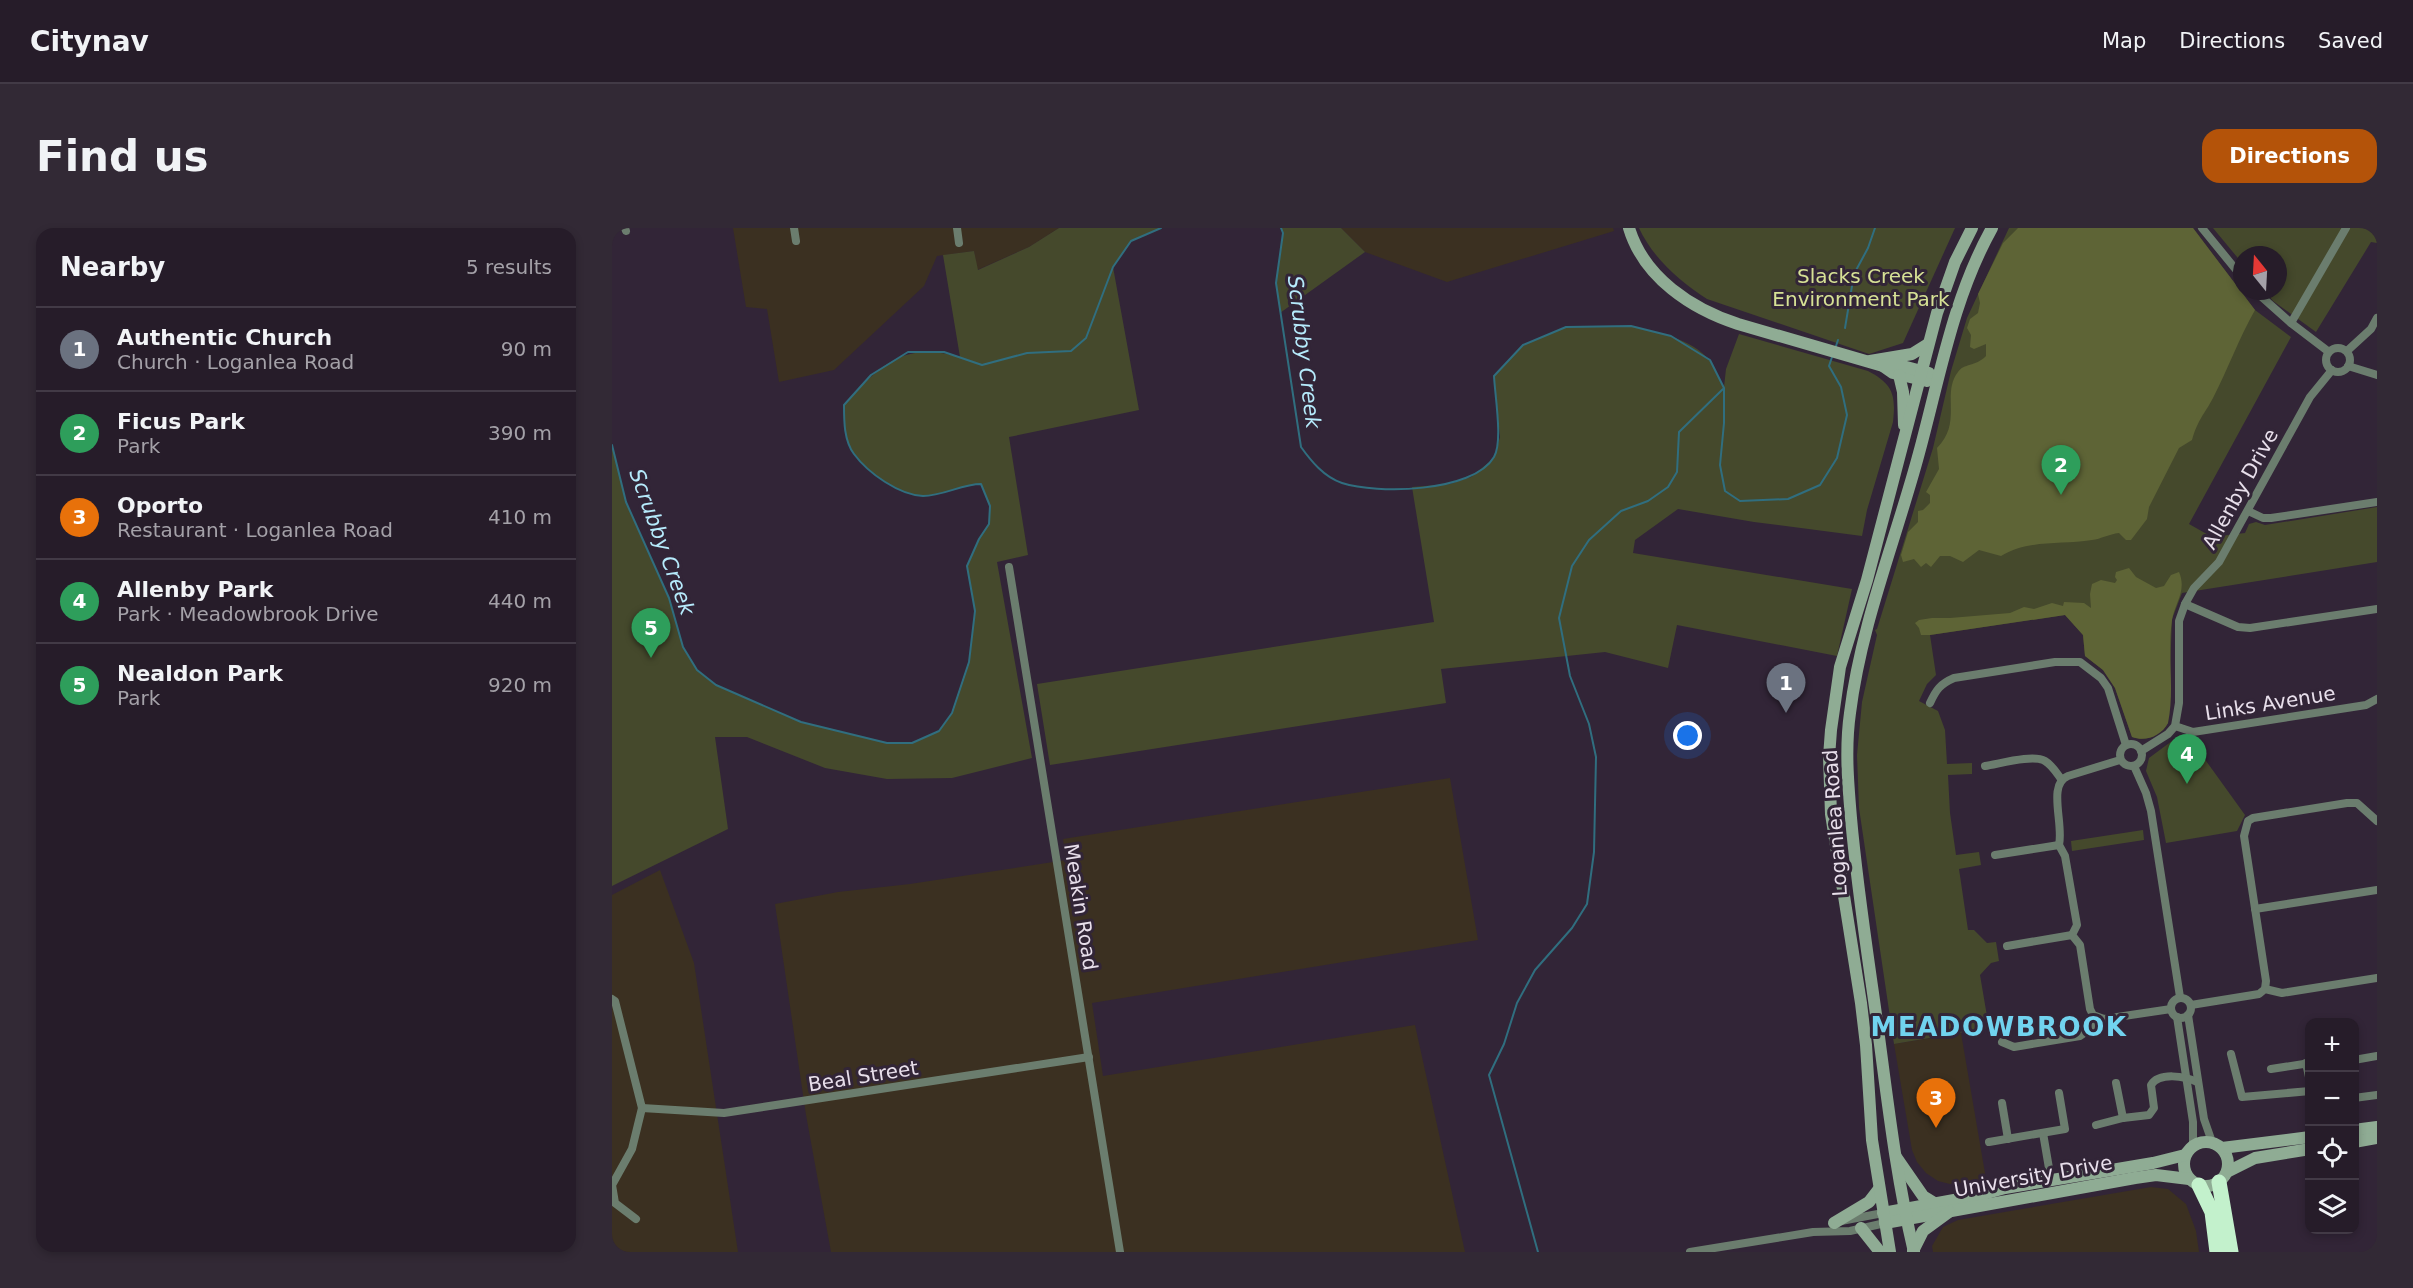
<!DOCTYPE html>
<meta charset="utf-8">
<style>
:root{--surface:#261c29;--page:#322935;--text:#f1f3f6;--muted:#a4a1a8;--line:#423a46;--accent:#b45309}
body{margin:0;font-family:"DejaVu Sans",sans-serif;background:var(--page);color:var(--text)}
.controls{position:absolute;right:18px;bottom:18px;display:grid;overflow:hidden;border-radius:12px;box-shadow:0 3px 9px #0003}
.controls button{width:54px;height:54px;display:grid;place-items:center;padding:0;border:0;border-bottom:2px solid var(--line);background:var(--surface);color:var(--text);font:30px sans-serif}
.compass{position:absolute;left:1621px;top:18px;width:54px;height:54px;border-radius:50%;background:var(--surface);box-shadow:0 3px 9px #0003;rotate:342deg}
.you{position:absolute;left:1076px;top:508px;width:21px;height:21px;margin:-15px;border:4px solid #fff;border-radius:50%;background:#1a73e8;box-shadow:0 0 0 9px #1a73e833}
.badge{display:grid;place-items:center;width:39px;height:39px;border-radius:50%;background:var(--accent);color:#fff;font-size:20px;font-weight:700}
.pin{position:absolute;translate:-50% -50px;filter:drop-shadow(0 2px 3px #0008)}
.pin::after{content:'';position:absolute;top:32px;width:21px;height:18px;background:inherit;clip-path:polygon(0 0,100% 0,50% 100%)}
.list{margin:0;padding:0;list-style:none}
h2{display:flex;justify-content:space-between;align-items:center;height:78px;margin:0;padding:0 24px;font-size:26px}
h2 small{font-size:20px;font-weight:400;color:var(--muted)}
.list li{display:grid;grid-template-columns:39px 1fr auto;gap:18px;align-items:center;box-sizing:border-box;height:84px;padding:0 24px;border-top:2px solid var(--line)}
.list b{display:block;font-size:22px;white-space:nowrap}
.list p{margin:0;font-size:20px;white-space:nowrap;color:var(--muted)}
.list em{font-size:20px;font-style:normal;color:var(--muted)}
.icon{flex:none;width:33px;height:33px;fill:none;stroke:currentColor;stroke-width:2;stroke-linecap:round;stroke-linejoin:round}
.map{position:relative;flex:none;width:1765px;height:1024px;overflow:hidden;border-radius:18px}
header{display:flex;align-items:center;gap:36px;box-sizing:border-box;height:84px;padding:0 30px;background:var(--surface);border-bottom:2px solid var(--line)}
header strong{font-size:28px}
nav{display:flex;gap:33px;margin-inline-start:auto;font-size:21px}
.intro{display:flex;align-items:center;justify-content:space-between;box-sizing:border-box;height:144px;padding:0 36px}
h1{margin:0;font-size:42px}
.button{padding:15px 27px;border-radius:18px;background:var(--accent);color:#fff;font-size:21px;font-weight:700}
main{display:flex;gap:36px;padding:0 36px}
aside{flex:1;background:var(--surface);border-radius:18px;box-shadow:0 3px 9px #0003}
.map>svg:first-child{display:block}
</style>
<header>
<strong>Citynav</strong>
<nav><a>Map</a><a>Directions</a><a>Saved</a></nav>
</header>
<div class="intro"><h1>Find us</h1><a class="button">Directions</a></div>
<main>
<aside>
<h2>Nearby<small>5 results</small></h2>
<ul class="list">
<li><span class="badge" style="background:#6b7280">1</span><div><b>Authentic Church</b><p>Church · Loganlea Road</p></div><em>90 m</em></li>
<li><span class="badge" style="background:#2e9e5b">2</span><div><b>Ficus Park</b><p>Park</p></div><em>390 m</em></li>
<li><span class="badge" style="background:#e8710a">3</span><div><b>Oporto</b><p>Restaurant · Loganlea Road</p></div><em>410 m</em></li>
<li><span class="badge" style="background:#2e9e5b">4</span><div><b>Allenby Park</b><p>Park · Meadowbrook Drive</p></div><em>440 m</em></li>
<li><span class="badge" style="background:#2e9e5b">5</span><div><b>Nealdon Park</b><p>Park</p></div><em>920 m</em></li>
</ul>
</aside>
<div class="map">
<svg width="1765" height="1024" viewBox="0 0 1765 1024">
<rect width="100%" height="100%" fill="#322537"/>
<g fill="#3b3021">
<polygon points="121,0 447,0 417,19 365,42 362,23 325,28 312,58 222,142 167,154 155,81 134,79"/>
<polygon points="729,0 1001,0 1002,3 835,54 753,24"/>
<polygon points="838,550 866,712 480,775 491,848 803,797 853,1024 219,1024 194,887 163,676 226,664 298,656 454,632 451,611"/>
<polygon points="48,642 82,735 126,1024 0,1024 0,667"/>
<polygon points="1349,805 1374,951 1338,956 1326,953 1314,945 1305,934 1300,922 1282,816"/>
<polygon points="1539,959 1556,961 1574,976 1584,1003 1587,1024 1321,1024 1320,1018 1331,999 1346,992"/>
</g>
<g fill="#45492c">
<path d="M447 0H549L519 13 501 39 527 182 397 209 416 327 385 334 420 530 340 550 275 551 213 540 135 509H103L116 601 0 658V217L14 274 57 370 71 419 85 442 104 457 189 494 275 515H300L327 503 340 485 357 434 363 383 355 338 367 311 377 295 378 278 369 256C349 256 331 268 311 268 287 267 256 244 242 226 232 213 232 193 232 177 268 137 291 113 348 129L331 27 362 23 366 42 417 19Z"/>
<polygon points="669,0 729,0 753,24 668,85 664,55 671,6"/>
<path d="M1027 0H1343L1291 115 1257 126 1095 71C1067 53 1041 30 1027 0Z"/>
<path d="M1397 0H1581L1643 82 1679 109 1577 296 1600 309 1633 305 1637 296 1644 294 1653 297 1765 279V334L1570 365 1560 391 1556 495C1549 508 1534 514 1520 509L1503 460 1491 442 1473 428 1471 407 1453 387 1318 407 1324 447 1315 456 1307 473 1326 483 1333 502 1335 536 1360 535V546L1336 547 1338 585 1344 627 1367 624 1369 637 1347 641 1356 702H1362L1375 715 1384 714 1387 733 1379 735 1368 747 1377 800 1282 816 1247 580 1245 527 1250 474 1265 407 1263 402 1265 401 1321 220 1339 143 1355 90Z"/>
<polygon points="1601,0 1765,0 1765,15 1759,14 1704,104 1661,73 1653,63 1666,63 1666,27 1630,27 1630,35"/>
<path d="M1019 98C1044 104 1081 111 1098 133 1104 140 1107 151 1112 159L1114 141 1127 106 1256 143C1281 156 1284 167 1281 194L1255 282 1250 308 1142 294 1066 281 1023 312 1021 325 1240 361 1225 428 1065 397 1056 440 993 424 829 441 834 475 438 537 425 456 822 394 800 259 838 256 859 249 882 230 888 209 882 148 911 117 954 99Z"/>
<polygon points="1568,507 1579,512 1633,587 1625,603 1554,615 1545,569 1534,543 1537,530"/>
<polygon points="1531,602 1532,612 1460,623 1459,613"/>
</g>
<g fill="#5e6436">
<path d="M1406 0H1581L1643 82C1627 110 1616 141 1601 170 1592 187 1586 191 1580 212L1567 220 1537 279 1535 291 1519 312H1514L1507 305C1497 306 1489 311 1480 312 1449 317 1418 311 1389 328L1367 322 1351 334 1338 328H1328L1319 339 1314 335 1309 339 1302 331 1291 334 1289 327 1296 304 1306 294V283L1311 282 1318 275V267L1314 264 1327 241 1325 220C1351 194 1329 166 1346 144 1352 135 1363 139 1374 128V116L1362 121 1358 119 1359 107 1355 100 1358 91 1366 85 1368 75 1366 66 1391 15Z"/>
<path d="M1517 340 1524 349 1544 360 1552 358 1559 347 1567 344C1575 363 1563 374 1560 392 1555 426 1563 461 1556 495 1549 508 1534 514 1520 509L1503 460 1491 442 1473 428 1471 407 1453 387 1318 407H1309L1307 400 1303 395 1307 392 1320 390H1338L1398 385 1412 379 1422 381 1440 375 1451 378 1452 374 1472 375 1479 380 1478 366 1480 356 1489 352 1503 355 1505 352 1503 349 1504 344Z"/>
</g>
<g fill="none" stroke-linecap="round" stroke-linejoin="round">
<g stroke="#306e7f" stroke-width="2">
<path d="M669 0 671 5 664 55 689 219C699 233 712 249 730 255 764 266 861 265 882 229 891 214 883 168 882 148L911 117 954 99 1019 98 1059 108 1098 132 1112 160V195L1108 237 1113 263 1128 273 1176 271 1208 257 1225 230 1235 187 1229 159 1217 138 1220 129"/>
<polyline points="1233,100 1242,46 1256,20 1263,0"/>
<polyline points="1223,121 1226,112"/>
<path d="M0 217 14 274 57 370 71 419 85 442 104 457 189 494 275 515H300L327 503 340 485 357 434 363 383 355 338 367 311 377 296 378 278 369 256C350 256 331 268 311 268 287 267 256 245 242 226 232 213 232 193 232 177L259 147 296 124H332L370 137 415 125 459 123 474 110 501 39 519 13 549 0"/>
<polyline points="926,1024 877,847 892,816 905,775 923,742 960,700 975,676 982,624 984,529 977,496 958,448 947,390 960,338 977,312 1009,283 1036,273 1056,259 1065,244 1067,204 1111,161"/>
</g>
<g stroke="#6b7d6e" stroke-width="8">
<polyline points="13,0 14,3"/>
<polyline points="182,0 184,13"/>
<polyline points="345,0 347,15"/>
<polyline points="1590,0 1630,49"/>
<polyline points="1643,63 1679,95 1717,124"/>
<polyline points="1679,95 1734,0"/>
<circle cx="1726" cy="132" r="12"/>
<polyline points="1735,123 1759,101 1765,90"/>
<polyline points="1736,138 1765,147"/>
<polyline points="1636,283 1651,290 1659,290 1765,274"/>
<polyline points="397,339 508,1024"/>
<polyline points="1573,376 1626,399 1638,400 1765,381"/>
<path d="M1318 475C1324 462 1328 456 1342 450L1443 434H1468L1489 450 1496 460 1514 517"/>
<polyline points="1563,498 1581,504 1754,477 1765,471"/>
<circle cx="1519" cy="527" r="11"/>
<polyline points="1529,523 1556,506 1563,498 1567,475 1567,393 1573,376 1582,360 1607,334 1698,169 1720,142"/>
<path d="M1508 532 1456 548C1435 556 1452 596 1447 617L1453 628 1465 697 1460 707 1468 717 1478 781 1481 787 1492 791 1559 781"/>
<path d="M1373 538C1387 536 1421 526 1433 533 1440 537 1444 544 1449 551"/>
<polyline points="1522,538 1534,565 1539,583 1568,769"/>
<polyline points="1383,627 1447,617"/>
<polyline points="1643,681 1765,662"/>
<polyline points="1395,718 1460,707"/>
<polyline points="1653,761 1654,753 1632,608 1636,593 1641,590 1735,575 1745,575 1765,593"/>
<circle cx="1569" cy="780" r="10"/>
<polyline points="0,771 3,773 30,880 20,921 0,957 3,975 24,991"/>
<polyline points="1579,777 1647,766 1653,761 1670,765 1765,750"/>
<polyline points="1576,787 1592,891 1600,914"/>
<polyline points="1565,789 1581,894 1581,918"/>
<polyline points="1390,814 1402,819 1468,808 1478,801 1485,790"/>
<polyline points="1619,826 1630,869 1698,863"/>
<polyline points="1742,832 1765,828"/>
<polyline points="1694,835 1698,854"/>
<polyline points="1659,841 1698,835"/>
<polyline points="1504,855 1511,890"/>
<polyline points="1742,870 1765,867"/>
<polyline points="1390,875 1396,911"/>
<polyline points="30,880 112,885 477,829"/>
<path d="M1484 897 1511 890 1537 887 1542 880 1539 857C1547 844 1573 848 1585 854"/>
<polyline points="1431,905 1439,952"/>
<polyline points="1377,914 1453,901 1447,865"/>
<polyline points="1229,993 1271,985"/>
<polyline points="1078,1024 1201,1004 1238,1003 1273,995"/>
</g>
<g stroke="#8fac94" stroke-width="12">
<path d="M1017 0C1032 50 1080 81 1126 96L1271 138 1281 145 1315 153"/>
<polyline points="1258,133 1300,126 1316,116"/>
<polyline points="1271,138 1283,136 1317,145"/>
<polyline points="1287,147 1291,164 1292,197"/>
<polyline points="1742,902 1765,899"/>
<circle cx="1594" cy="936" r="22"/>
<polyline points="1742,914 1765,910"/>
<polyline points="1610,920 1698,909"/>
<polyline points="1284,929 1311,968 1324,976"/>
<polyline points="1615,944 1643,930 1698,921"/>
<polyline points="1271,985 1364,968 1393,960 1541,935 1573,927"/>
<polyline points="1222,995 1257,974 1267,961"/>
<polyline points="1273,995 1523,950 1544,947 1577,951"/>
<polyline points="1249,1000 1268,1024"/>
<polyline points="1301,1023 1311,1003 1337,984"/>
<polyline points="1278,1024 1260,912 1254,817 1249,775 1219,586 1217,529 1219,502 1228,439 1255,352 1325,85 1343,34 1360,0"/>
<path d="M1302 1024C1281 936 1273 847 1260 758 1252 702 1244 647 1239 590 1236 555 1233 520 1238 485 1249 396 1284 311 1307 225 1328 148 1341 70 1380 0"/>
</g>
<g stroke="#c3f1cc" stroke-width="15">
<polyline points="1607,954 1619,1024"/>
<polyline points="1587,957 1600,984 1605,1024"/>
</g>
</g>
<g text-anchor="middle" dominant-baseline="central" stroke-width="6" stroke-linejoin="round" paint-order="stroke">
<g font-size="20" fill="#d6e195" stroke="#322537">
<text x="1249" y="48">Slacks Creek<tspan x="1249" dy="23">Environment Park</tspan></text>
</g>
<g font-size="20" fill="#e8dfeb" stroke="#322537">
<text transform="translate(1628 261) rotate(-61)">Allenby Drive</text>
<text transform="translate(1658 475) rotate(-9)">Links Avenue</text>
<text transform="translate(1223 595) rotate(-94)">Loganlea Road</text>
<text transform="translate(469 679) rotate(81)">Meakin Road</text>
<text transform="translate(251 848) rotate(-9)">Beal Street</text>
<text transform="translate(1421 948) rotate(-10)">University Drive</text>
</g>
<g font-size="21" font-style="italic" fill="#b6ebfc" stroke="#322537">
<text transform="translate(692 124) rotate(83)">Scrubby Creek</text>
<text transform="translate(50 314) rotate(70)">Scrubby Creek</text>
</g>
<g font-size="26" font-weight="bold" letter-spacing="1.5" fill="#71d3ef" stroke="#322537">
<text x="1387" y="799">MEADOWBROOK</text>
</g>
</g>
</svg>
<div class="controls">
<button>+</button>
<button>−</button>
<button><svg class="icon" aria-label="locate" viewBox="0 0 24 24"><circle cx="12" cy="12" r="6"/><path d="M12 2v4M12 18v4M2 12h4M18 12h4"/></svg></button>
<button><svg class="icon" aria-label="layers" viewBox="0 0 24 24"><path d="M12 4l9 5-9 5-9-5zM3 14l9 5 9-5"/></svg></button>
</div>
<svg class="compass" viewBox="-18 -18 36 36"><path d="M0-13l5 13h-10z" fill="#e53935"/><path d="M0 13l5-13h-10z" fill="#a4a1a8"/></svg>
<div class="you"></div>
<div class="pin badge" style="left:1174px;top:485px;background:#6b7280">1</div>
<div class="pin badge" style="left:1449px;top:267px;background:#2e9e5b">2</div>
<div class="pin badge" style="left:1324px;top:900px;background:#e8710a">3</div>
<div class="pin badge" style="left:1575px;top:556px;background:#2e9e5b">4</div>
<div class="pin badge" style="left:39px;top:430px;background:#2e9e5b">5</div>
</div>
</main>
